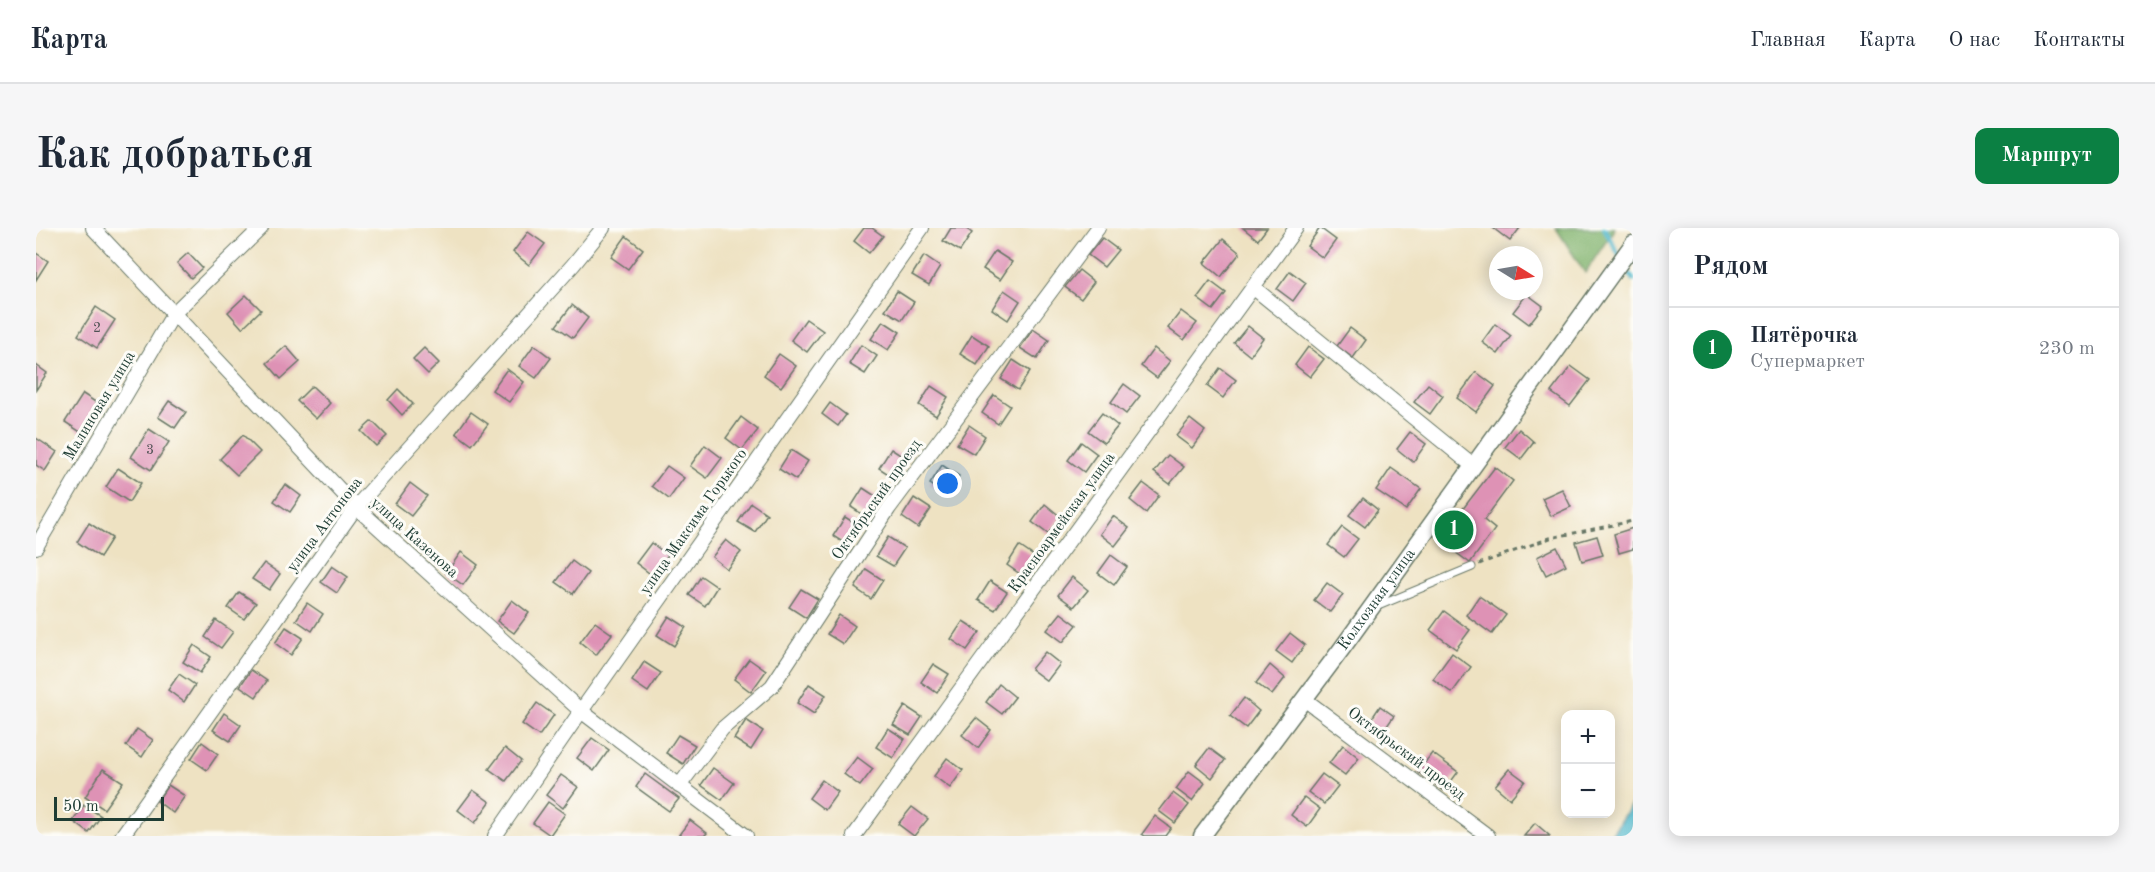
<!DOCTYPE html>
<html lang="ru">
<meta charset="utf-8">
<style>
:root{--surface:#fff;--page:#f6f6f7;--text:#1f2937;--muted:#747a83;--line:#e0e1e3;--accent:#0b8043}
body{margin:0;font-family:"Old Standard TT",serif;background:var(--page);color:var(--text)}
.controls{position:absolute;right:18px;bottom:18px;display:grid;overflow:hidden;border-radius:12px;box-shadow:0 3px 15px #0003}
.controls button{width:54px;height:54px;display:grid;place-items:center;padding:0;border:0;border-bottom:2px solid var(--line);background:var(--surface);color:var(--text);font:30px sans-serif}
.compass{position:absolute;left:1453px;top:18px;width:54px;height:54px;border-radius:50%;background:var(--surface);box-shadow:0 3px 15px #0003;rotate:101deg}
.scale{position:absolute;left:18px;bottom:15px;width:110px;box-sizing:border-box;padding-left:6px;border:3px solid #1f3d34;border-top:0;font-size:16px;line-height:21px;white-space:nowrap;color:#1f3d34;-webkit-text-stroke:4px #fdfcf7;paint-order:stroke}
.you{position:absolute;left:912px;top:256px;width:21px;height:21px;margin:-15px;border:4px solid #fff;border-radius:50%;background:#1a73e8;box-shadow:0 0 0 9px #1a73e833}
.badge{display:grid;place-items:center;width:39px;height:39px;border-radius:50%;background:var(--accent);color:#fff;font-size:20px;font-weight:700}
.pin{position:absolute;translate:-50% -50%;border:3px solid #fff;box-shadow:0 2px 6px #0006}
.list{margin:0;padding:0;list-style:none}
h2{display:flex;justify-content:space-between;align-items:center;height:78px;margin:0;padding:0 24px;font-size:26px}
h2 small{font-size:20px;font-weight:400;color:var(--muted)}
.list li{display:grid;grid-template-columns:39px 1fr auto;gap:18px;align-items:center;box-sizing:border-box;height:84px;padding:0 24px;border-top:2px solid var(--line)}
.list b{display:block;font-size:22px;white-space:nowrap}
.list p{margin:0;font-size:20px;white-space:nowrap;color:var(--muted)}
.list em{font-size:20px;font-style:normal;color:var(--muted)}
.map{position:relative;flex:none;width:1597px;height:608px;overflow:hidden;border-radius:12px}
header{display:flex;align-items:center;gap:36px;box-sizing:border-box;height:84px;padding:0 30px;background:var(--surface);border-bottom:2px solid var(--line)}
header strong{font-size:28px}
nav{display:flex;gap:33px;margin-inline-start:auto;font-size:21px}
.intro{display:flex;align-items:center;justify-content:space-between;box-sizing:border-box;height:144px;padding:0 36px}
h1{margin:0;font-size:42px}
.button{padding:15px 27px;border-radius:12px;background:var(--accent);color:#fff;font-size:21px;font-weight:700}
main{display:flex;gap:36px;padding:0 36px}
aside{flex:1;background:var(--surface);border-radius:12px;box-shadow:0 3px 15px #0003}
.map>svg:first-child{display:block}
</style>
<header>
<strong>Карта</strong>
<nav><a>Главная</a><a>Карта</a><a>О нас</a><a>Контакты</a></nav>
</header>
<div class="intro"><h1>Как добраться</h1><a class="button">Маршрут</a></div>
<main>
<div class="map">
<svg width="1597" height="608" viewBox="0 0 1597 608">
<rect width="100%" height="100%" fill="#fdfcf7"/>
<filter id="ink" filterUnits="userSpaceOnUse"><feTurbulence type="fractalNoise" baseFrequency=".0167" numOctaves="2"/><feDisplacementMap in="SourceGraphic" scale="12" xChannelSelector="R" yChannelSelector="G"/><feConvolveMatrix kernelMatrix="1 2 1 2 8 2 1 2 1" color-interpolation-filters="sRGB"/></filter>
<filter id="wash" filterUnits="userSpaceOnUse"><feTurbulence type="fractalNoise" baseFrequency=".008" numOctaves="4" result="noise"/><feDisplacementMap in="SourceGraphic" scale="24" xChannelSelector="R" yChannelSelector="G"/><feGaussianBlur stdDeviation="1.35" result="paint"/><feColorMatrix in="noise" values="0 0 0 0 0 0 0 0 0 0 0 0 0 0 0 0 0 1.4 0 .05"/><feComposite in="paint" operator="in"/></filter>
<g filter="url(#wash)">
<rect width="100%" height="100%" fill="#eee2c2"/>
<polygon fill="#82b46e" stroke="#507851" stroke-width="1.5" points="1520,0 1579,0 1549,45"/>
<polygon fill="#4cb5ca" stroke="#36797f" stroke-width="1.5" points="1597,574 1597,608 1574,608"/>
<g fill="none" stroke-linecap="round" stroke-linejoin="round">
<g stroke="#4cb5ca" stroke-width="4.5">
<polyline points="1568,0 1584,29"/>
<polyline points="1588,36 1597,52"/>
</g>
</g>
<g id="blocks">
<g fill="#de92b5">
<polygon points="828,0 836,0 847,8 833,25 818,13"/>
<polygon points="915,0 929,0 936,5 924,23 907,13"/>
<polygon points="1207,0 1231,0 1222,12"/>
<polygon points="1284,0 1300,12 1287,30 1271,18"/>
<polygon points="1457,0 1484,0 1474,13"/>
<polygon points="492,4 509,16 493,37 477,24"/>
<polygon points="590,8 607,21 592,41 575,29"/>
<polygon points="1066,10 1082,22 1068,39 1052,27"/>
<polygon points="1187,11 1204,25 1185,49 1168,35"/>
<polygon points="959,23 976,34 964,52 947,41"/>
<polygon points="0,25 12,33 0,52"/>
<polygon points="152,25 166,40 155,50 141,35"/>
<polygon points="888,28 904,39 893,57 876,47"/>
<polygon points="1043,42 1058,54 1045,71 1029,59"/>
<polygon points="1254,43 1270,55 1257,73 1241,61"/>
<polygon points="1174,53 1190,65 1177,82 1161,70"/>
<polygon points="968,62 984,73 972,92 956,81"/>
<polygon points="861,63 878,74 866,92 849,82"/>
<polygon points="1491,66 1507,78 1493,96 1477,84"/>
<polygon points="210,67 225,82 206,100 192,84"/>
<polygon points="536,77 552,90 537,110 520,98"/>
<polygon points="60,79 79,92 61,120 42,107"/>
<polygon points="1145,83 1161,95 1148,112 1132,100"/>
<polygon points="770,91 787,103 771,124 755,112"/>
<polygon points="847,93 864,104 852,122 835,111"/>
<polygon points="1459,96 1475,108 1462,126 1446,114"/>
<polygon points="1212,98 1227,110 1214,128 1198,115"/>
<polygon points="1314,100 1330,112 1317,130 1301,118"/>
<polygon points="997,101 1013,112 1001,131 984,120"/>
<polygon points="936,107 953,118 941,137 924,126"/>
<polygon points="498,117 515,130 500,150 483,138"/>
<polygon points="825,117 841,128 829,146 813,136"/>
<polygon points="250,118 264,134 245,151 231,135"/>
<polygon points="1272,119 1288,131 1274,149 1259,137"/>
<polygon points="388,120 403,135 392,146 377,131"/>
<polygon points="1118,120 1134,133 1121,150 1105,138"/>
<polygon points="743,126 760,138 745,159 728,147"/>
<polygon points="977,132 994,143 982,162 965,151"/>
<polygon points="0,137 11,145 0,162"/>
<polygon points="1535,138 1554,152 1534,178 1515,164"/>
<polygon points="1184,140 1200,152 1187,170 1171,158"/>
<polygon points="471,141 488,154 473,174 456,162"/>
<polygon points="1440,144 1459,158 1440,184 1421,170"/>
<polygon points="1088,156 1104,168 1090,186 1075,174"/>
<polygon points="1392,156 1407,168 1394,186 1378,174"/>
<polygon points="276,158 294,175 280,191 261,173"/>
<polygon points="895,158 912,169 900,188 883,177"/>
<polygon points="362,161 377,176 366,187 352,172"/>
<polygon points="47,166 67,179 49,207 29,194"/>
<polygon points="958,167 974,178 962,196 946,185"/>
<polygon points="133,173 150,184 139,200 122,189"/>
<polygon points="794,175 810,187 802,198 786,186"/>
<polygon points="435,184 452,196 436,217 420,205"/>
<polygon points="1066,185 1082,198 1068,215 1052,203"/>
<polygon points="705,189 722,202 706,222 690,210"/>
<polygon points="1154,191 1169,203 1156,220 1140,208"/>
<polygon points="336,193 351,208 340,218 325,203"/>
<polygon points="933,197 949,208 938,226 921,216"/>
<polygon points="113,201 133,214 115,242 95,229"/>
<polygon points="1483,201 1498,214 1485,231 1469,219"/>
<polygon points="1374,204 1390,216 1377,234 1361,221"/>
<polygon points="207,207 224,224 201,247 184,231"/>
<polygon points="0,210 21,224 9,243 0,237"/>
<polygon points="1045,214 1061,226 1048,244 1032,232"/>
<polygon points="669,217 686,230 671,250 654,238"/>
<polygon points="855,221 872,232 860,251 843,240"/>
<polygon points="755,222 772,233 760,252 743,241"/>
<polygon points="1132,227 1148,239 1134,256 1118,244"/>
<polygon points="906,237 923,248 911,267 894,256"/>
<polygon points="631,238 648,250 633,271 616,258"/>
<polygon points="1459,239 1477,253 1448,292 1459,301 1434,335 1403,312"/>
<polygon points="82,240 105,255 93,274 70,259"/>
<polygon points="1355,240 1385,261 1370,282 1340,262"/>
<polygon points="374,255 391,268 375,288 359,276"/>
<polygon points="1107,255 1123,267 1110,285 1094,272"/>
<polygon points="249,256 265,268 254,284 238,273"/>
<polygon points="827,260 844,271 832,290 815,279"/>
<polygon points="1526,261 1535,279 1515,288 1506,270"/>
<polygon points="878,270 895,281 882,300 866,289"/>
<polygon points="1327,270 1342,282 1329,299 1313,287"/>
<polygon points="715,275 731,286 719,304 702,294"/>
<polygon points="1009,276 1025,289 1012,306 996,294"/>
<polygon points="1077,288 1093,300 1079,318 1064,306"/>
<polygon points="809,289 826,300 813,318 797,308"/>
<polygon points="53,295 76,310 64,329 41,314"/>
<polygon points="1306,299 1322,311 1308,329 1292,317"/>
<polygon points="1597,300 1597,321 1583,325 1578,306"/>
<polygon points="1561,308 1567,327 1546,333 1540,314"/>
<polygon points="852,309 869,320 857,338 840,328"/>
<polygon points="690,312 705,324 691,341 676,329"/>
<polygon points="615,315 632,327 617,348 600,335"/>
<polygon points="983,318 999,329 987,348 971,337"/>
<polygon points="1521,319 1530,337 1510,347 1501,329"/>
<polygon points="425,324 442,337 427,357 410,345"/>
<polygon points="1075,327 1091,339 1078,357 1062,345"/>
<polygon points="536,333 552,345 537,366 520,354"/>
<polygon points="228,335 244,346 233,362 216,351"/>
<polygon points="296,338 312,349 301,365 285,354"/>
<polygon points="830,341 847,352 835,371 819,360"/>
<polygon points="665,348 681,359 669,378 653,367"/>
<polygon points="1036,349 1052,362 1038,379 1022,367"/>
<polygon points="954,353 971,364 959,382 942,372"/>
<polygon points="1291,355 1307,367 1294,384 1278,372"/>
<polygon points="765,361 782,371 770,390 753,379"/>
<polygon points="203,364 220,375 208,391 192,380"/>
<polygon points="1443,368 1470,387 1456,406 1430,387"/>
<polygon points="476,372 493,385 478,405 461,393"/>
<polygon points="271,375 287,386 276,403 260,392"/>
<polygon points="1408,383 1434,402 1420,421 1394,402"/>
<polygon points="1025,385 1041,397 1027,414 1011,402"/>
<polygon points="803,387 819,398 807,416 791,406"/>
<polygon points="633,388 650,399 638,418 621,407"/>
<polygon points="180,392 197,404 185,420 169,409"/>
<polygon points="927,393 944,404 931,422 915,411"/>
<polygon points="559,394 576,406 560,427 544,414"/>
<polygon points="250,399 267,410 255,427 239,415"/>
<polygon points="1254,405 1269,417 1256,435 1240,423"/>
<polygon points="158,417 175,429 164,445 147,434"/>
<polygon points="1009,424 1024,436 1011,453 995,441"/>
<polygon points="1416,425 1435,439 1416,465 1397,451"/>
<polygon points="713,431 730,443 715,464 698,451"/>
<polygon points="608,434 625,445 612,464 596,453"/>
<polygon points="897,436 913,446 901,465 885,454"/>
<polygon points="1234,437 1249,450 1236,467 1220,455"/>
<polygon points="215,442 231,453 220,469 204,458"/>
<polygon points="143,446 159,457 148,474 132,462"/>
<polygon points="773,456 790,467 778,486 761,475"/>
<polygon points="963,456 979,469 966,486 950,474"/>
<polygon points="1208,470 1223,483 1210,500 1194,488"/>
<polygon points="501,475 518,487 503,508 486,496"/>
<polygon points="869,478 886,489 874,507 857,497"/>
<polygon points="1344,478 1358,488 1344,508 1330,499"/>
<polygon points="188,485 205,497 194,513 177,502"/>
<polygon points="940,490 955,502 942,520 926,507"/>
<polygon points="710,492 727,503 715,522 698,511"/>
<polygon points="852,500 869,511 857,530 840,519"/>
<polygon points="101,501 117,512 106,529 90,518"/>
<polygon points="642,507 659,517 647,536 630,525"/>
<polygon points="556,510 573,522 558,543 541,530"/>
<polygon points="166,514 182,526 171,542 155,531"/>
<polygon points="1307,517 1323,530 1309,547 1293,535"/>
<polygon points="469,520 485,533 470,553 453,541"/>
<polygon points="1173,520 1189,532 1176,550 1160,537"/>
<polygon points="1396,525 1422,544 1408,563 1382,544"/>
<polygon points="821,529 837,541 824,558 808,546"/>
<polygon points="911,530 927,542 914,560 898,548"/>
<polygon points="677,540 698,555 686,572 665,557"/>
<polygon points="67,541 87,554 68,581 49,569"/>
<polygon points="1473,541 1489,553 1474,571 1459,558"/>
<polygon points="1153,543 1169,555 1156,573 1140,561"/>
<polygon points="609,546 643,571 633,583 600,559"/>
<polygon points="1286,546 1302,558 1288,576 1272,564"/>
<polygon points="525,547 542,559 527,580 510,567"/>
<polygon points="786,552 802,564 789,582 773,570"/>
<polygon points="132,557 149,568 137,585 121,573"/>
<polygon points="437,562 454,574 439,595 422,582"/>
<polygon points="1137,565 1153,577 1139,595 1123,583"/>
<polygon points="1268,569 1284,581 1271,599 1255,587"/>
<polygon points="512,574 529,586 514,607 497,595"/>
<polygon points="48,577 65,588 53,605 37,593"/>
<polygon points="876,579 892,591 878,608 862,596"/>
<polygon points="1119,588 1135,600 1129,608 1109,608 1106,606"/>
<polygon points="654,592 671,605 668,608 642,608"/>
<polygon points="1499,595 1514,608 1488,608"/>
</g>
</g>
</g>
<g filter="url(#ink)">
<use href="#blocks" fill-opacity="0" stroke="#677766" stroke-width="1.5"/>
<g fill="none" stroke-linecap="round" stroke-linejoin="round">
<defs>
<polyline id="service" points="1342,378 1436,339"/>
<g id="minor">
<polyline points="57,0 320,279 545,483 710,608"/>
<polyline points="1218,60 1437,238"/>
<polyline points="0,319 138,85 225,0"/>
<polyline points="1268,471 1452,608"/>
<polyline points="643,558 686,501 736,458 853,280 1062,0"/>
<polyline points="86,608 320,279 537,37 567,0"/>
<polyline points="459,608 545,483 886,0"/>
<polyline points="818,608 1260,0"/>
</g>
<g id="tertiary">
<path id="s1" d="M1166 608 1307 419 1597 16"/>
</g>
</defs>
<use href="#service" stroke="#677766" stroke-width="9"/>
<use href="#minor" stroke="#677766" stroke-width="16"/>
<use href="#tertiary" stroke="#677766" stroke-width="19"/>
<polyline stroke="#677766" stroke-width="3" stroke-dasharray="4.5 4.5" stroke-linecap="butt" points="1443,336 1514,310 1597,293"/>
<use href="#service" stroke="#fff" stroke-width="7"/>
<use href="#minor" stroke="#fff" stroke-width="14"/>
<use href="#tertiary" stroke="#fff" stroke-width="16"/>
</g>
</g>
<g text-anchor="middle" dominant-baseline="central" stroke-width="6" stroke-linejoin="round" paint-order="stroke">
<g font-size="14" fill="#4f5254">
<text x="61" y="100">2</text>
<text x="114" y="222">3</text>
</g>
<g font-size="16" fill="#1f3d34" stroke="#fdfcf7">
<text transform="translate(64 178) rotate(-59)">Малиновая улица</text>
<text transform="translate(841 272) rotate(-55)">Октябрьский проезд</text>
<text transform="translate(658 294) rotate(-55)">улица Максима Горького</text>
<text transform="translate(1026 295) rotate(-54)">Красноармейская улица</text>
<text transform="translate(289 297) rotate(-53)">улица Антонова</text>
<text transform="translate(378 310) rotate(42)">улица Казенова</text>
<text stroke="none"><textPath href="#s1" startOffset="294">Колхозная улица</textPath></text>
<text transform="translate(1370 526) rotate(37)">Октябрьский проезд</text>
</g>
</g>
</svg>
<div class="controls">
<button>+</button>
<button>−</button>
</div>
<svg class="compass" viewBox="-18 -18 36 36"><path d="M0-13l5 13h-10z" fill="#e53935"/><path d="M0 13l5-13h-10z" fill="#747a83"/></svg>
<div class="scale">50 m</div>
<div class="you"></div>
<div class="pin badge" style="left:1418px;top:302px">1</div>
</div>
<aside>
<h2>Рядом<small></small></h2>
<ul class="list">
<li><span class="badge">1</span><div><b>Пятёрочка</b><p>Супермаркет</p></div><em>230 m</em></li>
</ul>
</aside>
</main>
